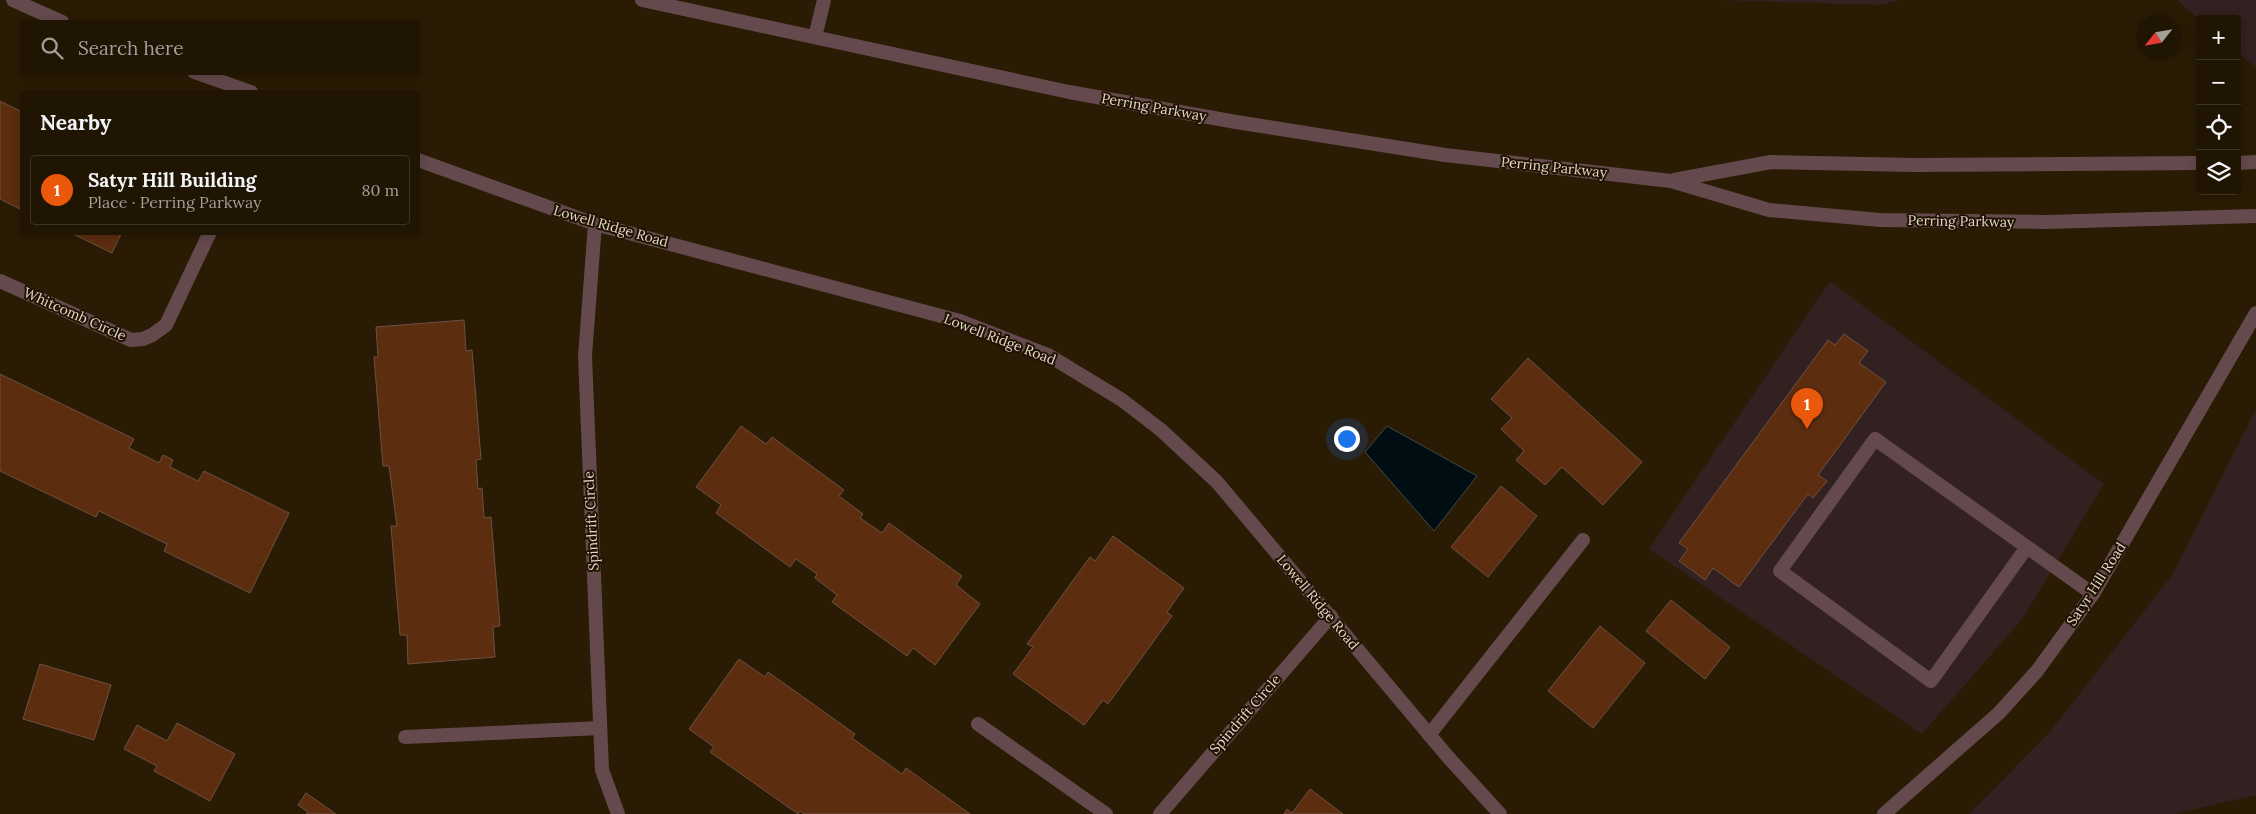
<!DOCTYPE html>
<meta charset="utf-8">
<style>
:root{--surface:#201403;--page:#281d0d;--text:#f1f3f6;--muted:#a29e9a;--line:#3d3325;--accent:#ea580c}
body{margin:0;font-family:Lora,serif;background:var(--page);color:var(--text)}
.controls{position:absolute;right:15px;top:15px;display:grid;overflow:hidden;border-radius:5px;box-shadow:0 2px 12px #0003}
.controls button{width:45px;height:45px;display:grid;place-items:center;padding:0;border:0;border-bottom:1px solid var(--line);background:var(--surface);color:var(--text);font:25px sans-serif}
.compass{position:absolute;left:2136px;top:15px;width:45px;height:45px;border-radius:50%;background:var(--surface);box-shadow:0 2px 12px #0003;rotate:239deg}
.you{position:absolute;left:1346px;top:438px;width:18px;height:18px;margin:-12px;border:4px solid #fff;border-radius:50%;background:#1a73e8;box-shadow:0 0 0 8px #1a73e833}
.badge{display:grid;place-items:center;width:32px;height:32px;border-radius:50%;background:var(--accent);color:#fff;font-size:16px;font-weight:700}
.pin{position:absolute;translate:-50% -41px;filter:drop-shadow(0 1px 2px #0008)}
.pin::after{content:'';position:absolute;top:26px;width:18px;height:15px;background:inherit;clip-path:polygon(0 0,100% 0,50% 100%)}
.list{margin:0;padding:0;list-style:none}
h2{display:flex;justify-content:space-between;align-items:center;height:65px;margin:0;padding:0 20px;font-size:21px}
h2 small{font-size:16px;font-weight:400;color:var(--muted)}
.list li{display:grid;grid-template-columns:32px 1fr auto;gap:15px;align-items:center;box-sizing:border-box;height:70px;margin:0 10px 10px;padding:0 10px;border:1px solid var(--line);border-radius:5px}
.list b{display:block;font-size:19px;white-space:nowrap}
.list p{margin:0;font-size:16px;white-space:nowrap;color:var(--muted)}
.list em{font-size:16px;font-style:normal;color:var(--muted)}
.icon{flex:none;width:28px;height:28px;fill:none;stroke:currentColor;stroke-width:2;stroke-linecap:round;stroke-linejoin:round}
.map{position:relative;flex:none;width:2256px;height:814px;overflow:hidden}
.search{position:absolute;background:var(--surface);box-shadow:0 2px 12px #0003;left:20px;top:20px;width:400px;height:55px;display:flex;align-items:center;gap:12px;box-sizing:border-box;padding:0 18px;border-radius:5px;color:var(--muted);font-size:19px}
.panel{position:absolute;background:var(--surface);box-shadow:0 2px 12px #0003;left:20px;top:90px;width:400px;height:145px;border-radius:5px}
.map>svg:first-child{display:block}
</style>
<div class="map">
<svg width="2256" height="814" viewBox="0 0 2256 814">
<rect width="100%" height="100%" fill="#2a1b04"/>
<g fill="#332021">
<polygon points="1717,0 1899,0 1879,5"/>
<polygon points="2177,0 2256,0 2256,68 2237,52 2237,19 2200,20"/>
<polygon points="1830,281 2104,484 2023,618 1922,734 1649,549"/>
<polygon points="2256,409 2256,795 2175,814 1969,814 2049,733 2173,574"/>
</g>
<polygon fill="#000e14" stroke="#434a4a" points="1387,426 1477,476 1434,531 1365,452"/>
<g fill="#5d2d0f" stroke="#6d5143">
<polygon points="0,101 22,112 22,210 0,199"/>
<polygon points="69,232 122,232 112,253"/>
<polygon points="464,320 466,351 472,350 481,459 476,460 478,489 482,488 484,518 491,517 500,626 493,627 495,657 408,664 407,635 400,635 391,526 397,526 389,466 383,466 374,357 378,357 376,327"/>
<polygon points="1844,334 1868,351 1859,363 1886,382 1818,475 1827,481 1813,498 1808,494 1739,587 1713,568 1705,580 1679,561 1688,549 1679,543 1828,340 1835,345"/>
<polygon points="1528,358 1642,462 1603,505 1562,467 1545,485 1516,460 1524,451 1501,429 1512,418 1491,399"/>
<polygon points="0,374 134,439 129,448 159,463 163,455 173,460 170,467 198,481 204,471 289,513 250,593 164,551 167,544 99,511 96,517 0,471"/>
<polygon points="741,426 766,444 772,437 844,490 839,496 863,514 860,518 882,533 889,523 962,576 956,585 980,604 935,665 913,648 907,656 832,602 837,595 815,578 817,574 796,559 790,567 716,513 721,505 696,487"/>
<polygon points="1501,486 1537,516 1488,577 1451,547"/>
<polygon points="1113,536 1184,588 1167,612 1172,616 1108,704 1103,700 1084,725 1013,674 1033,647 1027,644 1090,557 1095,561"/>
<polygon points="1671,600 1730,647 1705,679 1646,631"/>
<polygon points="1600,626 1645,663 1593,728 1548,691"/>
<polygon points="739,659 765,677 768,672 855,734 852,738 902,774 906,768 970,814 804,814 800,811 798,814 710,752 714,747 689,729"/>
<polygon points="40,664 111,685 94,740 23,719"/>
<polygon points="177,723 235,754 210,801 154,771 157,766 124,749 137,725 167,741"/>
<polygon points="1310,789 1343,814 1284,814 1287,809 1292,813"/>
<polygon points="306,793 336,814 306,814 308,812 298,805"/>
</g>
<g fill="none" stroke-linecap="round" stroke-linejoin="round">
<g stroke="#654a4d" stroke-width="14">
<polyline points="815,37 824,0"/>
<polyline points="2027,547 1931,681 1780,571 1875,439 2093,594"/>
<polyline points="978,724 1106,814"/>
<polyline points="1429,735 1583,540"/>
<polyline points="405,737 600,728"/>
</g>
<g stroke="#654a4d" stroke-width="14">
<polyline points="13,0 62,22"/>
<polyline points="194,72 251,92"/>
<polyline points="418,160 595,224 960,321 1048,355 1122,400 1161,430 1217,482 1448,757 1500,814"/>
<polyline points="595,224 585,356 602,770 618,814"/>
<polyline points="0,281 131,340 143,339 152,335 166,325 210,232"/>
<polyline points="1160,814 1331,616"/>
</g>
<g stroke="#654a4d" stroke-width="14">
<polyline points="642,0 1069,92 1236,122 1445,155 1671,181 1769,210 1880,220 2046,222 2256,216"/>
<polyline points="2237,163 2256,162"/>
<polyline points="1674,180 1771,162 1914,165 2200,163"/>
<polyline points="1884,814 1999,713 2037,671 2093,594 2256,313"/>
</g>
</g>
<g text-anchor="middle" dominant-baseline="central" stroke-width="4" stroke-linejoin="round" paint-order="stroke">
<g font-size="14" fill="#e0d6c9" stroke="#201200">
<text transform="translate(1154 107) rotate(10)">Perring Parkway</text>
<text transform="translate(1554 167) rotate(6)">Perring Parkway</text>
<text transform="translate(1961 221) rotate(1)">Perring Parkway</text>
<text transform="translate(611 226) rotate(16)">Lowell Ridge Road</text>
<text transform="translate(75 314) rotate(24)">Whitcomb Circle</text>
<text transform="translate(1000 339) rotate(21)">Lowell Ridge Road</text>
<text transform="translate(591 521) rotate(-93)">Spindrift Circle</text>
<text transform="translate(2096 584) rotate(-57)">Satyr Hill Road</text>
<text transform="translate(1318 602) rotate(50)">Lowell Ridge Road</text>
<text transform="translate(1245 714) rotate(-49)">Spindrift Circle</text>
</g>
</g>
</svg>
<div class="controls">
<button>+</button>
<button>−</button>
<button><svg class="icon" aria-label="locate" viewBox="0 0 24 24"><circle cx="12" cy="12" r="6"/><path d="M12 2v4M12 18v4M2 12h4M18 12h4"/></svg></button>
<button><svg class="icon" aria-label="layers" viewBox="0 0 24 24"><path d="M12 4l9 5-9 5-9-5zM3 14l9 5 9-5"/></svg></button>
</div>
<svg class="compass" viewBox="-18 -18 36 36"><path d="M0-13l5 13h-10z" fill="#e53935"/><path d="M0 13l5-13h-10z" fill="#a29e9a"/></svg>
<div class="you"></div>
<div class="pin badge" style="left:1807px;top:429px">1</div>
<div class="search"><svg class="icon" aria-label="search" viewBox="0 0 24 24"><circle cx="10" cy="10" r="6"/><path d="M15 15l6 6"/></svg>Search here</div>
<section class="panel">
<h2>Nearby<small></small></h2>
<ul class="list">
<li><span class="badge">1</span><div><b>Satyr Hill Building</b><p>Place · Perring Parkway</p></div><em>80 m</em></li>
</ul>
</section>
</div>
